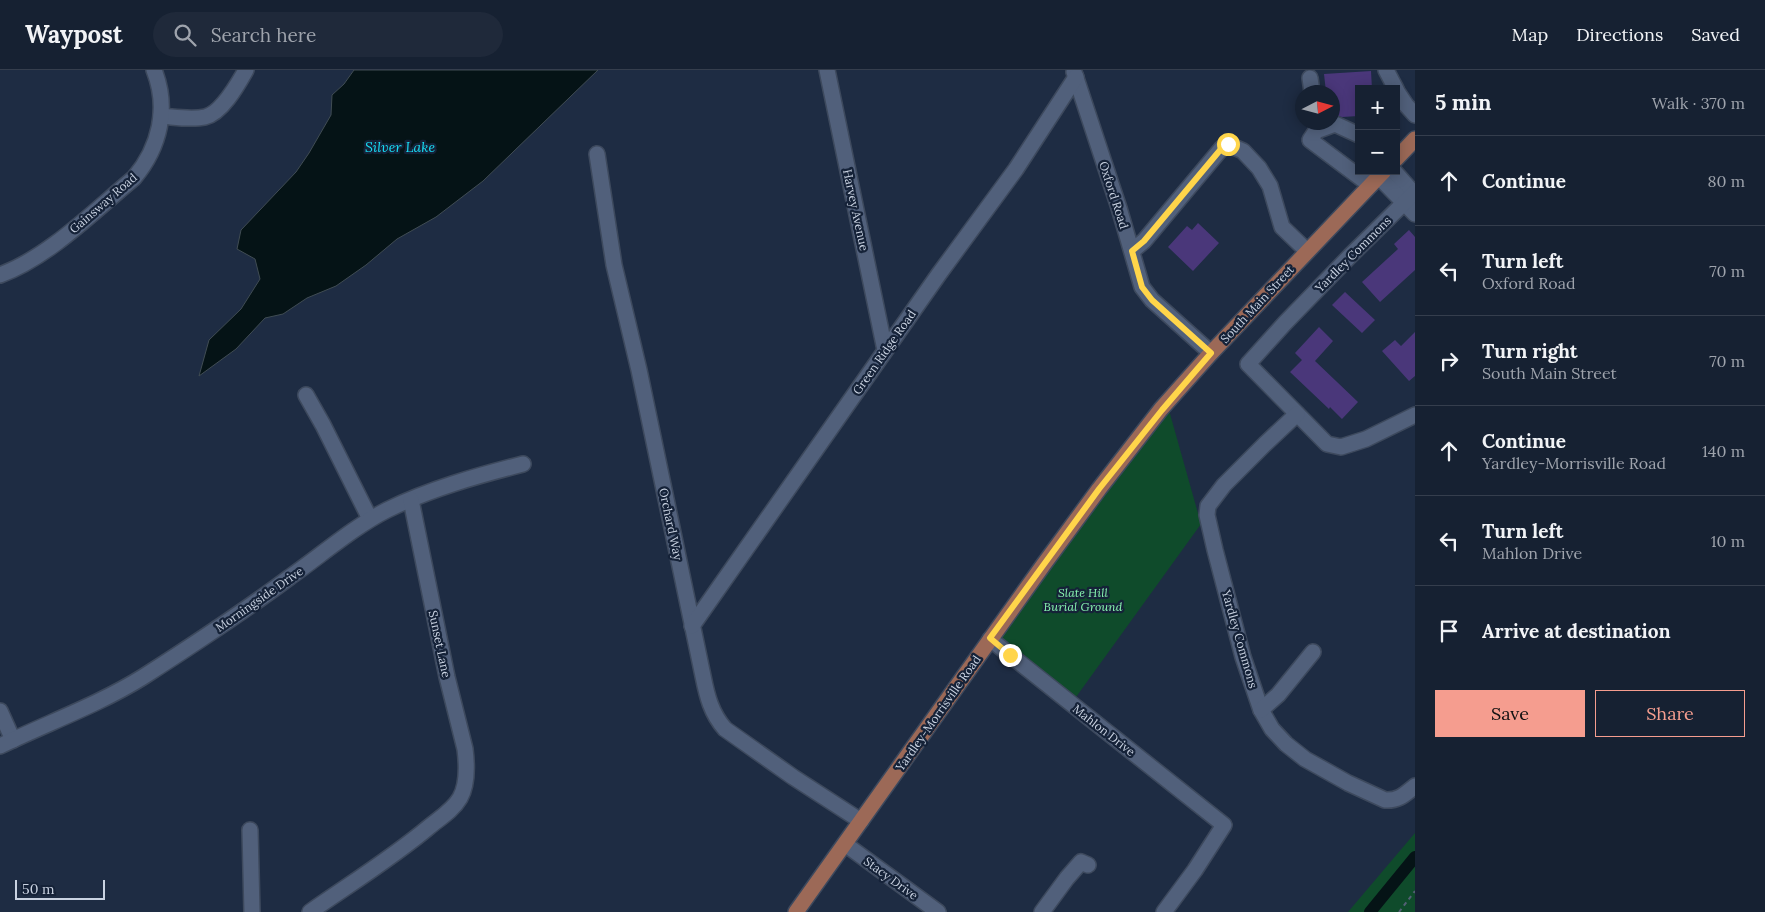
<!DOCTYPE html>
<meta charset="utf-8">
<style>
:root{--surface:#162132;--page:#1f293a;--text:#f1f3f6;--muted:#9ea3ac;--line:#353e4d;--accent:#f59d8f}
body{margin:0;font-family:Lora,serif;background:var(--page);color:var(--text)}
.controls{position:absolute;right:15px;top:15px;display:grid;overflow:hidden;border-radius:0px;box-shadow:0 2px 12px #0003}
.controls button{width:45px;height:45px;display:grid;place-items:center;padding:0;border:0;border-bottom:1px solid var(--line);background:var(--surface);color:var(--text);font:25px sans-serif}
.compass{position:absolute;left:1295px;top:15px;width:45px;height:45px;border-radius:50%;background:var(--surface);box-shadow:0 2px 12px #0003;rotate:84deg}
.scale{position:absolute;left:15px;bottom:12px;width:90px;box-sizing:border-box;padding-left:5px;border:2px solid #c9d2e1;border-top:0;font-size:14px;line-height:18px;white-space:nowrap;color:#c9d2e1;-webkit-text-stroke:4px #152238;paint-order:stroke}
.stop{position:absolute;width:15px;height:15px;margin:-11px;border:4px solid #ffd54a;border-radius:50%;background:#fff}
.stop.end{background:#ffd54a;border-color:#fff;box-shadow:0 1px 5px #0008}
.list{margin:0;padding:0;list-style:none}
h2{display:flex;justify-content:space-between;align-items:center;height:65px;margin:0;padding:0 20px;font-size:21px}
h2 small{font-size:16px;font-weight:400;color:var(--muted)}
.list li{display:grid;grid-template-columns:32px 1fr auto;gap:15px;align-items:center;box-sizing:border-box;height:90px;padding:0 20px;border-top:1px solid var(--line)}
.list b{display:block;font-size:19px;white-space:nowrap}
.list p{margin:0;font-size:16px;white-space:nowrap;color:var(--muted)}
.list em{font-size:16px;font-style:normal;color:var(--muted)}
.actions{display:flex;gap:10px;padding:15px 20px}
.actions a{flex:1;padding:11px 0;border:1px solid var(--accent);border-radius:0px;text-align:center;font-size:18px;color:var(--accent)}
.actions .main{background:var(--accent);color:#111}
.icon{flex:none;width:28px;height:28px;fill:none;stroke:currentColor;stroke-width:2;stroke-linecap:round;stroke-linejoin:round}
.map{position:relative;flex:none;width:1415px;height:842px;overflow:hidden}
header{display:flex;align-items:center;gap:30px;box-sizing:border-box;height:70px;padding:0 25px;background:var(--surface);border-bottom:1px solid var(--line)}
header strong{font-size:24px}
nav{display:flex;gap:28px;margin-inline-start:auto;font-size:18px}
.search{width:350px;height:45px;background:var(--page);display:flex;align-items:center;gap:12px;box-sizing:border-box;padding:0 18px;border-radius:28px;color:var(--muted);font-size:19px}
main{display:flex}
aside{flex:1;background:var(--surface)}
.map>svg:first-child{display:block}
</style>
<header>
<strong>Waypost</strong>
<div class="search"><svg class="icon" aria-label="search" viewBox="0 0 24 24"><circle cx="10" cy="10" r="6"/><path d="M15 15l6 6"/></svg>Search here</div>
<nav><a>Map</a><a>Directions</a><a>Saved</a></nav>
</header>
<main>
<div class="map">
<svg width="1415" height="842" viewBox="0 0 1415 842">
<rect width="100%" height="100%" fill="#1e2c43"/>
<g fill="#0f4b2b">
<polygon points="1167,333 1201,454 1071,634 990,569"/>
<polygon points="1415,763 1415,842 1348,842"/>
</g>
<polygon fill="#051316" stroke="#404c53" points="354,0 598,0 483,111 436,147 397,169 366,195 336,216 307,228 283,244 265,248 236,279 199,306 209,270 241,239 260,209 255,189 237,179 241,160 296,102 309,83 331,45 332,25 344,14"/>
<g fill="none" stroke-linecap="round" stroke-linejoin="round">
<polyline stroke="#051316" stroke-width="12" points="1370,842 1415,787"/>
</g>
<g fill="#4a377a">
<polygon points="1371,1 1372,19 1359,19 1359,46 1342,47 1334,45 1334,41 1332,41 1332,22 1326,22 1324,4"/>
<polygon points="1198,153 1219,173 1193,201 1168,177 1187,156 1192,160"/>
<polygon points="1409,160 1415,167 1415,200 1380,232 1362,212 1398,179 1394,174"/>
<polygon points="1345,222 1375,250 1362,263 1332,235"/>
<polygon points="1319,257 1333,271 1315,291 1358,332 1342,349 1330,337 1329,339 1290,302 1302,290 1295,283"/>
<polygon points="1415,262 1415,306 1409,311 1382,281 1395,270 1401,276"/>
</g>
<g fill="none" stroke-linecap="round" stroke-linejoin="round">
<defs>
<g id="minor">
<polyline points="827,0 885,280"/>
<polyline points="1386,0 1396,19"/>
<polyline points="1074,2 1119,138 1142,217 1152,230 1211,283"/>
<polyline points="1310,8 1312,22"/>
<polyline points="1396,20 1406,35 1415,45"/>
<path d="M161 46C175 47 191 50 205 47 222 43 238 14 246 0"/>
<polyline points="1359,65 1335,54 1316,61 1310,70 1370,115"/>
<path d="M597 84 614 195 639 300 703 606C707 626 711 643 725 659L793 707 861 751"/>
<polyline points="1394,101 1415,125"/>
<polyline points="1379,107 1415,144"/>
<polyline points="1415,122 1350,186 1285,253 1248,294 1327,374 1341,377 1366,369 1415,345"/>
<polyline points="1132,181 1144,171 1221,79 1227,74 1243,81 1259,98 1270,116 1282,157 1307,181"/>
<path d="M0 205C49 187 94 141 134 108 160 77 169 38 154 0"/>
<polyline points="306,325 323,355 370,449"/>
<path d="M1297 344 1265 374 1224 415 1208 436 1207 445 1215 480 1243 587 1261 640 1272 659 1286 674 1305 689 1348 713 1385 730C1399 731 1405 724 1415 716"/>
<polyline points="692,556 939,204 1016,99 1076,7"/>
<polyline points="990,569 1224,755 1195,800 1164,842"/>
<polyline points="1261,640 1278,625 1313,582"/>
<polyline points="0,641 13,670"/>
<path d="M0 676C47 653 98 635 143 607 193 575 243 542 290 507 320 486 355 456 387 440 430 419 476 406 523 394"/>
<polyline points="250,760 252,842"/>
<polyline points="845,774 938,842"/>
<path d="M310 842C350 814 392 788 429 757 440 748 453 740 460 728 468 714 467 695 465 679L447 607 411 430"/>
<polyline points="1042,842 1067,808 1081,792 1088,795"/>
</g>
<g id="major">
<polyline points="1396,89 1415,69"/>
<polyline points="796,842 1044,494 1099,419 1161,339 1211,283 1384,101"/>
</g>
</defs>
<use href="#minor" stroke="#3d495d" stroke-width="18"/>
<use href="#major" stroke="#3d495d" stroke-width="18"/>
<polyline stroke="#546075" stroke-width="2" stroke-dasharray="4 4" stroke-linecap="butt" points="1399,842 1415,821"/>
<use href="#minor" stroke="#51607b" stroke-width="15"/>
<use href="#major" stroke="#9c6957" stroke-width="15"/>
</g>
<g fill="none" stroke-linecap="round" stroke-linejoin="round">
<polyline stroke="#ffd54a" stroke-width="6" points="1010,585 990,568 1099,419 1162,340 1211,283 1152,230 1142,217 1132,181 1144,171 1221,79 1228,74"/>
</g>
<g text-anchor="middle" dominant-baseline="central" stroke-width="4.5" stroke-linejoin="round" paint-order="stroke">
<g font-size="12" fill="#c9d2e1" stroke="#152238">
<text transform="translate(1114 125) rotate(72)">Oxford Road</text>
<text transform="translate(103 133) rotate(-41)">Gainsway Road</text>
<text transform="translate(856 140) rotate(78)">Harvey Avenue</text>
<text transform="translate(1353 184) rotate(-45)">Yardley Commons</text>
<text transform="translate(1257 234) rotate(-47)">South Main Street</text>
<text transform="translate(884 282) rotate(-55)">Green Ridge Road</text>
<text transform="translate(671 454) rotate(78)">Orchard Way</text>
<text transform="translate(259 529) rotate(-35)">Morningside Drive</text>
<text transform="translate(1240 569) rotate(74)">Yardley Commons</text>
<text transform="translate(440 574) rotate(78)">Sunset Lane</text>
<text transform="translate(938 643) rotate(-55)">Yardley-Morrisville Road</text>
<text transform="translate(1104 660) rotate(38)">Mahlon Drive</text>
<text transform="translate(891 808) rotate(36)">Stacy Drive</text>
</g>
<g font-size="12" font-style="italic" fill="#88f4b0" stroke="#152238">
<text x="1083" y="522">Slate Hill<tspan x="1083" dy="14">Burial Ground</tspan></text>
</g>
<g font-size="14" font-style="italic" fill="#17dcf4" stroke="#152238">
<text x="400" y="77">Silver Lake</text>
</g>
</g>
</svg>
<div class="controls">
<button>+</button>
<button>−</button>
</div>
<svg class="compass" viewBox="-18 -18 36 36"><path d="M0-13l5 13h-10z" fill="#e53935"/><path d="M0 13l5-13h-10z" fill="#9ea3ac"/></svg>
<div class="scale">50 m</div>
<div class="stop" style="left:1228px;top:74px"></div>
<div class="stop end" style="left:1010px;top:585px"></div>
</div>
<aside>
<h2>5 min<small>Walk · 370 m</small></h2>
<ul class="list">
<li><svg class="icon" aria-label="ahead" viewBox="0 0 24 24"><path d="M12 20V5M6 11l6-6 6 6"/></svg><div><b>Continue</b></div><em>80 m</em></li>
<li><svg class="icon" aria-label="left" viewBox="0 0 24 24"><path d="M17 20v-9H6M10 6l-5 5 5 5"/></svg><div><b>Turn left</b><p>Oxford Road</p></div><em>70 m</em></li>
<li><svg class="icon" aria-label="right" viewBox="0 0 24 24"><path d="M7 20v-9h11M14 6l5 5-5 5"/></svg><div><b>Turn right</b><p>South Main Street</p></div><em>70 m</em></li>
<li><svg class="icon" aria-label="ahead" viewBox="0 0 24 24"><path d="M12 20V5M6 11l6-6 6 6"/></svg><div><b>Continue</b><p>Yardley-Morrisville Road</p></div><em>140 m</em></li>
<li><svg class="icon" aria-label="left" viewBox="0 0 24 24"><path d="M17 20v-9H6M10 6l-5 5 5 5"/></svg><div><b>Turn left</b><p>Mahlon Drive</p></div><em>10 m</em></li>
<li><svg class="icon" aria-label="arrive" viewBox="0 0 24 24"><path d="M6 21V4h12l-3 4 3 4H6"/></svg><div><b>Arrive at destination</b></div></li>
</ul>
<div class="actions"><a class="main">Save</a><a>Share</a></div>
</aside>
</main>
